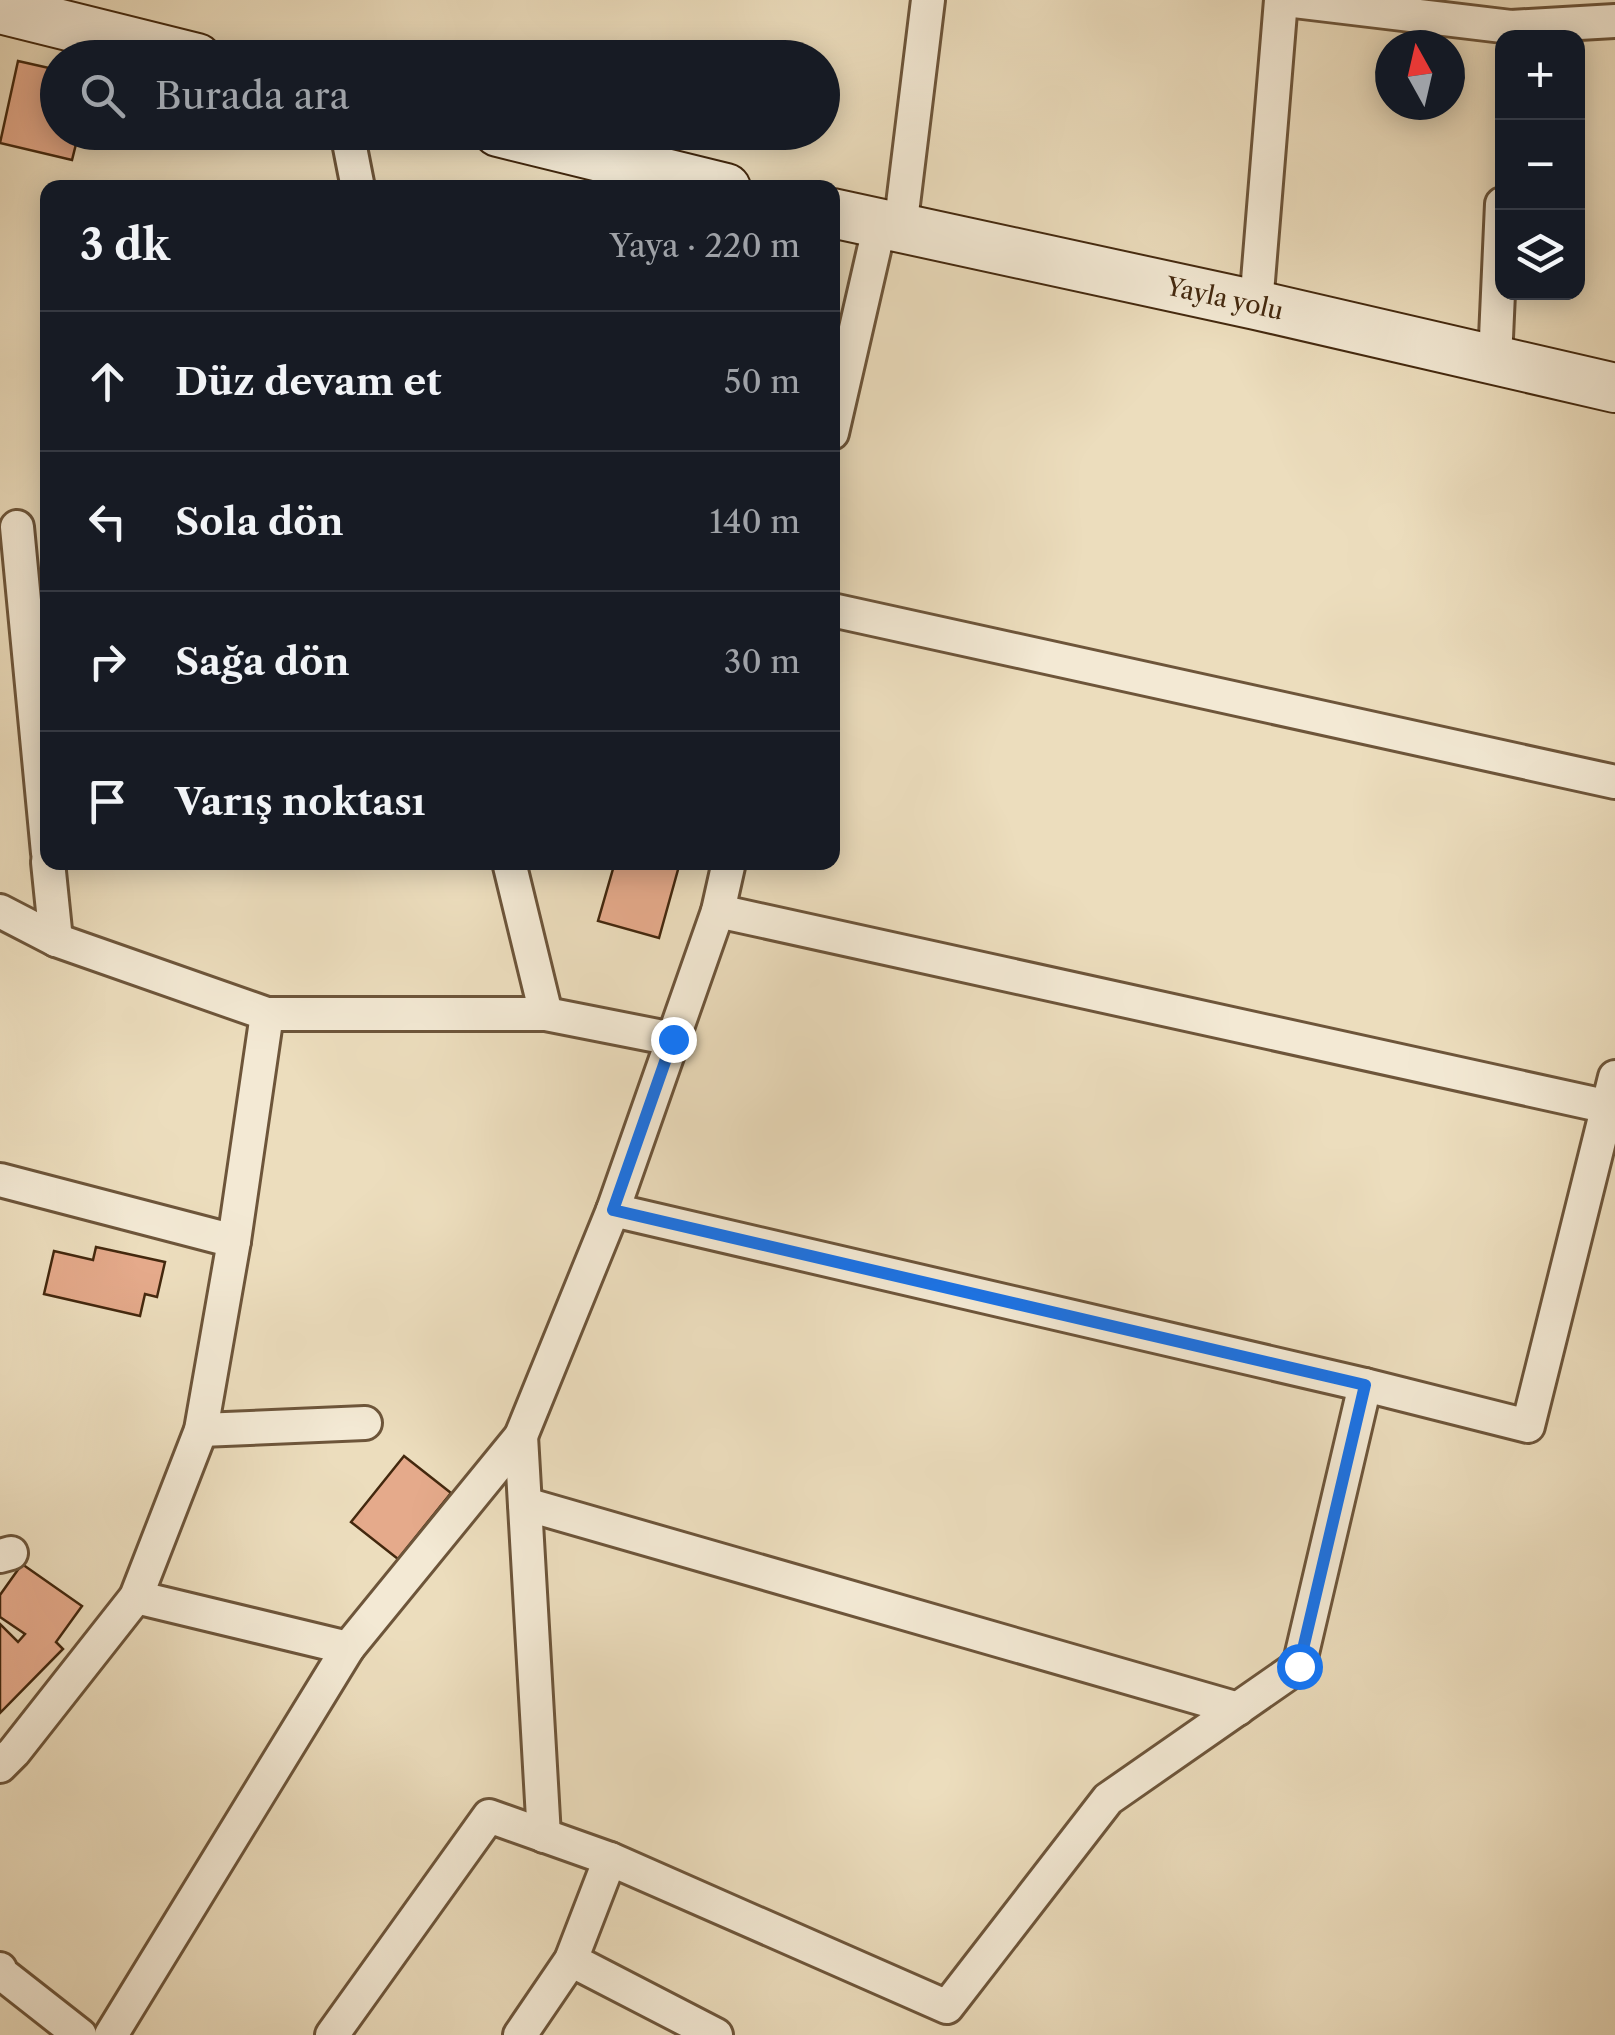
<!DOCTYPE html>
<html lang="tr">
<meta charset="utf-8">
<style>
:root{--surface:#171b24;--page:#20242c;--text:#f1f3f6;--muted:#9ea1a6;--line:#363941}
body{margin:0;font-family:"Libre Caslon Text",serif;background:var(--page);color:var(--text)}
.controls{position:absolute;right:30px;top:30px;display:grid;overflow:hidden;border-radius:20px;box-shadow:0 5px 25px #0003}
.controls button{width:90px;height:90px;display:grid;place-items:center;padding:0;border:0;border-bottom:2px solid var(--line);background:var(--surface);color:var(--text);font:50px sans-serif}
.compass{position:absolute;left:1375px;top:30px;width:90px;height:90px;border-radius:50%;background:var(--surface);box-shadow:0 5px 25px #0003;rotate:352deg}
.stop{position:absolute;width:30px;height:30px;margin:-22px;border:8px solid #1a73e8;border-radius:50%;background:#fff}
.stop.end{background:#1a73e8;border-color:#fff;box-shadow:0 2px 10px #0008}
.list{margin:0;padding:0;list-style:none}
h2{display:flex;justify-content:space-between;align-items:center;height:130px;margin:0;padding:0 40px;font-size:42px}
h2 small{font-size:32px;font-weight:400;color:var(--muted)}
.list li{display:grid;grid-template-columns:65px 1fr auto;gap:30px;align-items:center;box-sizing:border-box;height:140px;padding:0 40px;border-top:2px solid var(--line)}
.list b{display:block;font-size:38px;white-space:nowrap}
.list em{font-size:32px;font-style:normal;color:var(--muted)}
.icon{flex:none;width:55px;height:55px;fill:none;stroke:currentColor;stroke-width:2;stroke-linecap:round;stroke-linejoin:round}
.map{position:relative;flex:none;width:1615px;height:2035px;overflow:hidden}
.search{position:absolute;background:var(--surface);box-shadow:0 5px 25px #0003;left:40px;top:40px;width:800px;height:110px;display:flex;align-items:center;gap:25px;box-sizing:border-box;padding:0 35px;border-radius:55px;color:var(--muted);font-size:38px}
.panel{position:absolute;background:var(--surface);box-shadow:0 5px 25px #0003;left:40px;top:180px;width:800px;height:690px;border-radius:20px}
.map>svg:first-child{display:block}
</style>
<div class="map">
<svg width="1615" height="2035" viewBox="0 0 1615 2035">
<rect width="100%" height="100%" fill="#ecddbd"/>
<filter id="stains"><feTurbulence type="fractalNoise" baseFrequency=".002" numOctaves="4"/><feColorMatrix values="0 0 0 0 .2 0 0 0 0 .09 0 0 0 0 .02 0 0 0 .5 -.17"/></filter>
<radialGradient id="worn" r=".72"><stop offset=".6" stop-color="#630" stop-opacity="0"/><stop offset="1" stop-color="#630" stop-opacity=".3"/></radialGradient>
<g fill="#e5aa8b" stroke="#43280e" stroke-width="2.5">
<polygon points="18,61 58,70 58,132 79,132 72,160 0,143"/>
<polygon points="615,862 665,862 679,866 659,938 598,921"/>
<polygon points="96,1247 165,1262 157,1297 145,1294 140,1316 44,1294 54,1251 93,1260"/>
<polygon points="404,1456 451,1493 398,1559 351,1522"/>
<polygon points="22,1564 82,1606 56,1642 63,1649 0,1713 0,1624 18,1642 25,1634 0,1617 0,1595"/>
</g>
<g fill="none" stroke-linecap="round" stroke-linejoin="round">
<defs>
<g id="street">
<polyline points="1286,0 1511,27 1615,21"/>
<polyline points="347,132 358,188"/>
<polyline points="900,229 928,0"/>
<polyline points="1256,305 1281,0"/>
<polyline points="1495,360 1502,204"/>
<polyline points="832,433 880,224"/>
<polyline points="17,527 48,853"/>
<polyline points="832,610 1615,782"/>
<polyline points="48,862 56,940"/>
<polyline points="509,862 546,1014"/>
<polyline points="0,911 56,940 267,1014 546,1014 673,1039"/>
<polyline points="718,911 1609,1107"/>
<polyline points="0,1180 234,1241"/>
<polyline points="613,1210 1365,1385 1528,1426 1615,1077"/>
<polyline points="201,1430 365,1423"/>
<polyline points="521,1436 544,1836"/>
<polyline points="525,1504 1238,1709"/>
<polyline points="0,1556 11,1553"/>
<polyline points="136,1597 348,1648"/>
<polyline points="0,1766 14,1752 136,1597 201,1430 234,1241 267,1014"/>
<polyline points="571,1960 716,2035"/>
<polyline points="0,1969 1,1973 80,2035"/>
<polyline points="111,2035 348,1648 521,1436 613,1210 718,911 729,862"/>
<polyline points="332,2035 489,1816 610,1859 947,2007 1108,1799 1299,1666 1365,1385"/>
<polyline points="520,2035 571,1960 610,1859"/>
</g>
<g id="secondary">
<polyline points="0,9 197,58"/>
<polyline points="498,132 726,188"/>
<path id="s1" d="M832 213 1256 305 1615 388"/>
</g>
</defs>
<use href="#street" stroke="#6d553a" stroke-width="38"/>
<use href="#secondary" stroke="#43280e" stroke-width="52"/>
<use href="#street" stroke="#f3e9d4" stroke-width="32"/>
<use href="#secondary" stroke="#f3e9d4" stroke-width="48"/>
</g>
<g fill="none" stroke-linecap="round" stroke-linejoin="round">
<polyline stroke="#1a73e8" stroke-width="12" points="673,1039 613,1210 1365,1385 1299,1666"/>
</g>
<g text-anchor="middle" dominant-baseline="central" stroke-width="8" stroke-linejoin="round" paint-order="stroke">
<g font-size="25" fill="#43280e" stroke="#f3e9d4">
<text stroke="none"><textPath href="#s1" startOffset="402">Yayla yolu</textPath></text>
</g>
</g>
<rect width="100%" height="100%" filter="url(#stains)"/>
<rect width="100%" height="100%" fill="url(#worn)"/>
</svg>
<div class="controls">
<button>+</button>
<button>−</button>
<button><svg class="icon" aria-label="layers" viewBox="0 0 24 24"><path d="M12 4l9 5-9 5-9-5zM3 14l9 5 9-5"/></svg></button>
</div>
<svg class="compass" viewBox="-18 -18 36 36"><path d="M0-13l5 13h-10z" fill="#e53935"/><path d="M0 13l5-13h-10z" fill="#9ea1a6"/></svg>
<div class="stop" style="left:1299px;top:1666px"></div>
<div class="stop end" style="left:673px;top:1039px"></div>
<div class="search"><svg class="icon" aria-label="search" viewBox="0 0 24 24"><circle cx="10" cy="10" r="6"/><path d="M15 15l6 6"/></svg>Burada ara</div>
<section class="panel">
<h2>3 dk<small>Yaya · 220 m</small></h2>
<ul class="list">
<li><svg class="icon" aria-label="ahead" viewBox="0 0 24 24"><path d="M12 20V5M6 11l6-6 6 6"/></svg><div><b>Düz devam et</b></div><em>50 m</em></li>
<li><svg class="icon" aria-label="left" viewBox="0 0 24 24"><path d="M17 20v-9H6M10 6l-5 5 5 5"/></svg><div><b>Sola dön</b></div><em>140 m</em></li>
<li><svg class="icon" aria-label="right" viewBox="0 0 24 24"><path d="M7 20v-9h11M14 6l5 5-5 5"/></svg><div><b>Sağa dön</b></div><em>30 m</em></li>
<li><svg class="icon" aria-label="arrive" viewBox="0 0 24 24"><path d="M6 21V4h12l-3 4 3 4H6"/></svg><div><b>Varış noktası</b></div></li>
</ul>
</section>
</div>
